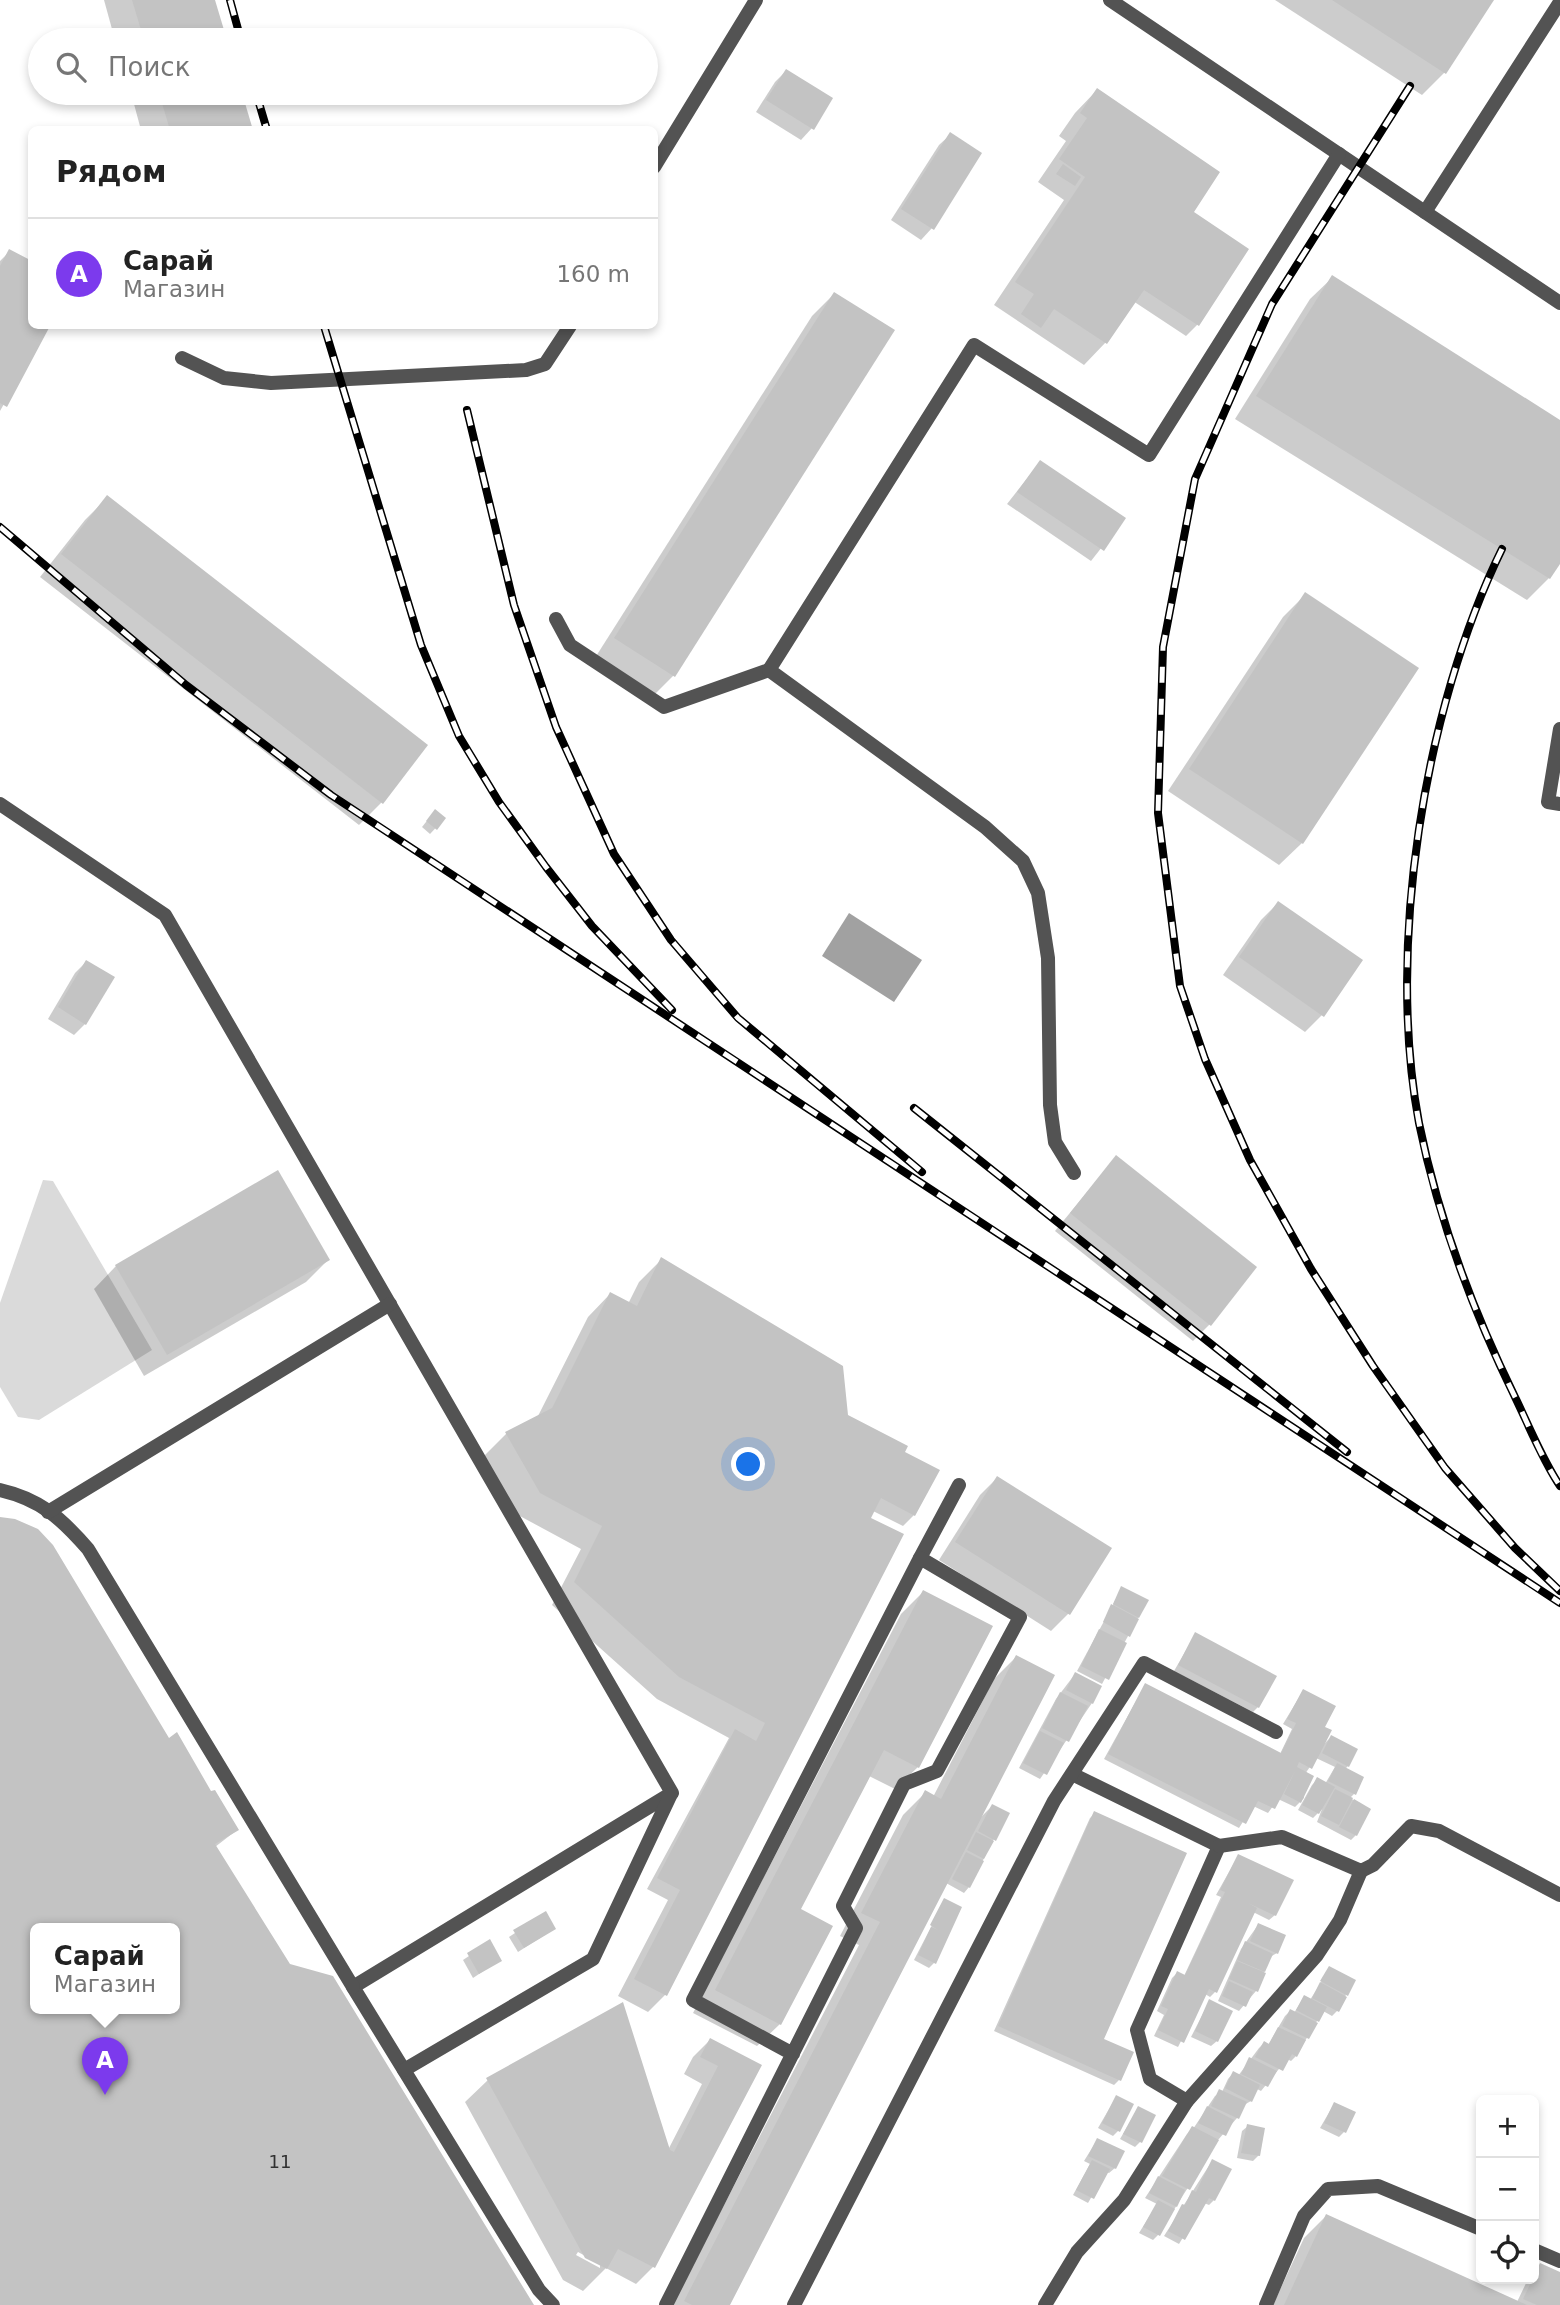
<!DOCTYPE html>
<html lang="ru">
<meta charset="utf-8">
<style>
:root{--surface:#fff;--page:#f6f6f6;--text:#222;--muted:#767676;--line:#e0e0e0;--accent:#7c3aed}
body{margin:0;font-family:"DejaVu Sans",sans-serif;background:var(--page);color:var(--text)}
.controls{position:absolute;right:21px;bottom:21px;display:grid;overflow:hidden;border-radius:10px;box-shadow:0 4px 10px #0003}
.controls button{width:63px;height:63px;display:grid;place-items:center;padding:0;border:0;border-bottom:2px solid var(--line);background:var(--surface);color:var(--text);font:35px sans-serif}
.you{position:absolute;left:749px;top:1465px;width:24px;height:24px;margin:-18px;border:5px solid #fff;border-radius:50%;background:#1a73e8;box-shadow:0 0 0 10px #1a73e833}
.badge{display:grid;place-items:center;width:46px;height:46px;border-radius:50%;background:var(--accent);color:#fff;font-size:23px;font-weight:700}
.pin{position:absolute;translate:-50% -58px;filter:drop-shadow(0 2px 4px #0008)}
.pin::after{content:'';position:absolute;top:37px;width:24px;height:21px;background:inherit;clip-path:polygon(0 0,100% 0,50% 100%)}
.popup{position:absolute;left:30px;top:1923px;width:150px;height:91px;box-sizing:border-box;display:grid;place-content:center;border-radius:10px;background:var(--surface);filter:drop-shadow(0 2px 5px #0005);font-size:23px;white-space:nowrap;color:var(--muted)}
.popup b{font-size:26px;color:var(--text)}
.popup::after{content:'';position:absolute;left:50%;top:100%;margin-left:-14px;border:14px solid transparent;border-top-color:var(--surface)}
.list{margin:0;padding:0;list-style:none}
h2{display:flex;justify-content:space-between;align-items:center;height:91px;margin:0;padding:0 28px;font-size:30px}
h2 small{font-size:23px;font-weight:400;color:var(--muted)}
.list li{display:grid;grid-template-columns:46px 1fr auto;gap:21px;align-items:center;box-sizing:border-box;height:112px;padding:0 28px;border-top:2px solid var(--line)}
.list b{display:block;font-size:26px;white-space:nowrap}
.list p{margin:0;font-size:23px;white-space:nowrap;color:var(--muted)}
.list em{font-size:23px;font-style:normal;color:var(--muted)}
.icon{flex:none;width:38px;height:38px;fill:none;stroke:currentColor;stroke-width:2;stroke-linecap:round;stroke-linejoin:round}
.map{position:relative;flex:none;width:1560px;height:2305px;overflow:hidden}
.search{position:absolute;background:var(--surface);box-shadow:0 4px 10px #0003;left:28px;top:28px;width:630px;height:77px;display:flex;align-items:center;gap:18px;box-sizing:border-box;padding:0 24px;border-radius:38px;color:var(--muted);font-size:26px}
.panel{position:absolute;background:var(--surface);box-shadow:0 4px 10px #0003;left:28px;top:126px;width:630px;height:203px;border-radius:10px}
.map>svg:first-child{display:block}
</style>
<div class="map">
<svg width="1560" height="2305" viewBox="0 0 1560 2305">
<rect width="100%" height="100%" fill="#fff"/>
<polygon fill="#dadada" points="43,1180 53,1181 152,1350 39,1420 18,1417 0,1387 0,1303"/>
<polygon fill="#a1a1a1" points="849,913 922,960 894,1002 822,956"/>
<g fill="#0003" fill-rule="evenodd">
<polygon points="104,0 213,0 225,40 115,40"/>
<polygon points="1275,0 1492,0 1444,73 1422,95"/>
<polygon points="786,71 812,128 801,140 756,112 775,82"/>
<polygon points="1097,90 1192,213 1247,249 1197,325 1186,336 1133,301 1106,342 1084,365 994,305 1064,200 1038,182 1066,141 1059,136 1075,113"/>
<polygon points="131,93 240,93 251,130 141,130"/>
<polygon points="951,134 932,228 921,240 891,220 939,145"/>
<polygon points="9,252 32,326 48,326 0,411 0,261"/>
<polygon points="1333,277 1560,422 1560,561 1549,578 1527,600 1235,419 1310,299"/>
<polygon points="834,294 673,676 651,698 593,661 812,316"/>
<polygon points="1040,462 1124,519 1091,561 1007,504"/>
<polygon points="107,498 426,745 381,803 359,825 40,577 85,520"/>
<polygon points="1305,595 1302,843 1279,865 1168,791 1283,617"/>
<polygon points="430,817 444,819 430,834 422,827"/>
<polygon points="1278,903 1322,1015 1305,1032 1223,975 1261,920"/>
<polygon points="86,962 85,1024 74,1035 48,1019 75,973"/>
<polygon points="1116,1157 1210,1324 1193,1341 1055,1231"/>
<polygon points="328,1260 306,1282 144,1376 94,1289 116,1266"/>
<polygon points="661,1260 899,1460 914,1515 903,1526 873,1511 665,1995 648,2012 618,1996 668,1900 647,1889 729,1738 657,1699 552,1605 581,1549 518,1515 484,1456 506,1434 537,1418 588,1317 610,1294 628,1304 639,1282"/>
<polygon points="997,1478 1110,1549 1068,1614 1051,1631 939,1560 980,1495"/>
<path d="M0 1520 237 1830 215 1847 289 1965 531 2305H0ZM35 1929H175V2009H35Z"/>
<polygon points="1122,1588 1147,1601 1102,1684 1077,1671"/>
<polygon points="923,1592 918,1767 895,1789 869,1776 799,1910 780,2024 757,2046 693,2013 901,1614"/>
<polygon points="1195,1635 1258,1707 1253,1712 1174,1671"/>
<polygon points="1016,1657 981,1817 992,1806 1007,1814 969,1887 964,1893 946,1883 728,2305 672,2305 859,1945 840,1936 903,1815 925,1793 933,1797 994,1679"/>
<polygon points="1075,1674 1092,1703 1040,1779 1019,1768 1056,1699"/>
<polygon points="1145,1685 1280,1754 1292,1729 1283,1724 1303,1691 1323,1728 1323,1745 1331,1737 1348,1766 1345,1769 1354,1794 1350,1798 1369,1809 1356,1835 1351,1840 1317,1822 1322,1809 1313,1818 1298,1810 1312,1785 1317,1780 1325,1784 1335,1767 1316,1758 1305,1774 1304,1798 1295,1807 1278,1799 1268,1813 1253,1806 1239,1828 1104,1759"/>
<polygon points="1095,1813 1102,2040 1119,2080 1114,2085 994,2031 1090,1818"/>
<polygon points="1238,1856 1275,1915 1269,1920 1253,1912 1215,1992 1210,1997 1205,1994 1178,2047 1154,2036 1164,2015 1157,2011 1172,1978 1177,1973 1184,1976 1221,1897 1216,1895"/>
<polygon points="945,1900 934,1963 929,1968 914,1960"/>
<polygon points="545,1913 554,1929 518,1952 509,1937"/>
<polygon points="1258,1925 1277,1953 1270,1957 1256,1991 1239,2011 1218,2001 1241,1949"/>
<polygon points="490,1942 500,1960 473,1978 463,1960"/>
<polygon points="1330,1968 1346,1995 1337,2011 1332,2016 1323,2011 1296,2056 1291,2061 1287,2059 1261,2091 1257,2089 1251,2101 1244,2105 1237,2118 1218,2140 1158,2235 1153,2240 1139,2233 1157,2204 1145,2198 1187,2134 1193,2129 1215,2096 1222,2092 1228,2079 1233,2073 1238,2076 1259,2048 1264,2043 1268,2045 1285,2016 1290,2011 1294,2013 1304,1997 1310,2000"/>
<polygon points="1209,2002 1217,2041 1211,2046 1191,2037"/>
<path d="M710 2040 759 2066 653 2267 636 2284 606 2268 583 2291 563 2280 465 2102 488 2080 668 2150 702 2084 684 2074 693 2057ZM578 2252 600 2264V2268L576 2255Z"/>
<polygon points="1116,2097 1118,2131 1113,2136 1098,2128"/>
<polygon points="1334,2104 1344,2132 1339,2137 1320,2128"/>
<polygon points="1138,2108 1140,2142 1135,2147 1120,2139"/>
<polygon points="1248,2126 1259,2155 1253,2161 1237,2158 1242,2131"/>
<polygon points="1097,2140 1115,2168 1109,2173 1106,2172 1088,2203 1073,2195 1090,2164 1084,2161"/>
<polygon points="1212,2161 1214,2200 1209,2205 1204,2203 1179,2244 1164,2236"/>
<polygon points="1326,2216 1517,2302 1528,2279 1534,2279 1534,2271 1540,2265 1560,2274 1560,2305 1273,2305 1304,2238"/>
</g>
<g fill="#c3c3c3" fill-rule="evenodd">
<polygon points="132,0 215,0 227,40 144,40"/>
<polygon points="1332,0 1494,0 1446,74"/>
<polygon points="786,69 833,98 814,130 766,100"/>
<polygon points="1097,88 1220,172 1194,212 1249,249 1199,326 1144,290 1107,344 1054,309 1041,328 1021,314 1034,294 1015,282 1085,177 1059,159 1087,118 1080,113"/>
<polygon points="159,93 242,93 253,130 170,130"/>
<polygon points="950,132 982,153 934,230 901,209"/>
<polygon points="1063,164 1081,177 1075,186 1056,174"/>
<polygon points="9,249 32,261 32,326 50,326 7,407 0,403 0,266"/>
<polygon points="1332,275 1560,420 1560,564 1550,579 1256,396"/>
<polygon points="834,292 895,330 675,677 614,638"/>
<polygon points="1040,460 1126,518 1104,551 1017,492"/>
<polygon points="107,495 428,745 383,804 61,554"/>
<polygon points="1305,592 1419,668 1303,844 1189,769"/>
<polygon points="435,809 446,818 437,830 426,821"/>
<polygon points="1278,901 1363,960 1324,1017 1239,957"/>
<polygon points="86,960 115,977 86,1025 58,1007"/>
<polygon points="1116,1155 1257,1267 1211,1326 1070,1213"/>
<polygon points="278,1170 330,1260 167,1355 115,1265"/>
<polygon points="661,1257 843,1366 848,1415 908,1446 905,1452 940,1470 915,1516 881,1498 871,1518 904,1534 667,1996 634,1979 680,1890 657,1878 735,1729 756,1741 765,1723 679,1677 574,1582 602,1526 540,1493 505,1432 552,1408 610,1292 637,1306"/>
<polygon points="997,1476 1112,1548 1070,1615 955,1542"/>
<path d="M0 1517 15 1519 38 1529 53 1545 169 1738 177 1732 211 1791 215 1790 239 1830 215 1844 290 1964 333 1976 534 2305H0ZM35 1929H175V2009H35Z"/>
<polygon points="1121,1586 1149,1600 1139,1618 1113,1604"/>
<polygon points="923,1590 993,1626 919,1768 884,1750 801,1909 833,1926 781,2025 715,1990"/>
<polygon points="1111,1604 1139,1619 1130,1637 1103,1622"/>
<polygon points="1099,1629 1127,1643 1109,1680 1081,1666"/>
<polygon points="1195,1632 1277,1676 1259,1708 1178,1665"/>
<polygon points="1016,1655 1055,1675 730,2305 692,2305 684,2301 880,1922 861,1913 925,1790 941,1799"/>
<polygon points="1075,1672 1102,1686 1093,1704 1066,1690"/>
<polygon points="1145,1683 1281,1753 1296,1723 1287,1719 1303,1689 1336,1706 1325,1727 1332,1730 1312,1769 1299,1762 1297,1767 1314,1776 1301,1803 1284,1794 1295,1771 1275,1809 1258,1801 1246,1824 1108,1754"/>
<polygon points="1060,1692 1088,1706 1069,1742 1042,1728"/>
<polygon points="1040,1731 1064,1743 1047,1775 1023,1763"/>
<polygon points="1331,1735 1358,1749 1349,1767 1322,1753"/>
<polygon points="1337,1763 1364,1777 1356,1795 1328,1781"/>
<polygon points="1317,1777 1335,1787 1319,1814 1302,1805"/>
<polygon points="1335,1789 1353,1798 1339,1825 1321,1816"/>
<polygon points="1354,1799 1371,1809 1357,1836 1339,1827"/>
<polygon points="992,1804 1010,1813 996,1841 978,1831"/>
<polygon points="1094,1811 1187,1853 1104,2039 1134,2052 1121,2081 998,2026"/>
<polygon points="976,1832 994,1841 984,1859 967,1850"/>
<polygon points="966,1852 984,1861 970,1888 952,1879"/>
<polygon points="1238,1854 1294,1880 1276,1916 1248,1903 1257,1908 1217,1993 1209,1989 1184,2043 1158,2030 1168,2009 1161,2006 1177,1971 1185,1975 1225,1892 1220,1890"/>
<polygon points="944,1898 962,1907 936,1964 918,1955 931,1927 938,1930 930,1925"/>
<polygon points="546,1911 556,1929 524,1948 513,1930"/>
<polygon points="1258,1923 1286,1935 1278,1954 1250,1941"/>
<polygon points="490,1939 502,1961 479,1974 467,1953"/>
<polygon points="1245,1941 1273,1954 1265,1972 1237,1960"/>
<polygon points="1237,1961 1266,1973 1258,1992 1229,1979"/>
<polygon points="1329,1966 1356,1980 1348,1996 1320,1981"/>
<polygon points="1229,1981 1253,1992 1246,2007 1222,1996"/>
<polygon points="1320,1982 1347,1997 1339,2012 1312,1998"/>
<polygon points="1304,1995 1327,2007 1319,2022 1296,2010"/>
<polygon points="1209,1999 1233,2011 1218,2042 1195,2031"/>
<polygon points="623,2002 670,2150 674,2152 718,2066 700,2057 710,2038 762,2065 655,2268 618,2249 607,2269 585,2258 486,2078"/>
<polygon points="1290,2009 1318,2023 1309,2039 1282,2026"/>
<polygon points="1278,2027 1306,2040 1297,2057 1292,2054 1283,2071 1255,2057 1264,2041 1269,2044"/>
<polygon points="1249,2057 1277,2071 1268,2087 1241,2074"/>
<polygon points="1233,2071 1260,2085 1252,2102 1225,2088"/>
<polygon points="1219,2089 1247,2102 1239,2119 1211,2106"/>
<polygon points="1116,2095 1134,2104 1120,2132 1102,2123"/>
<polygon points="1334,2102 1356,2112 1346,2133 1324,2123"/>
<polygon points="1138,2106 1156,2115 1142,2143 1123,2134"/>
<polygon points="1207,2106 1234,2120 1226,2136 1198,2123"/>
<polygon points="1247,2124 1265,2128 1260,2156 1241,2153"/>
<polygon points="1192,2126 1219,2140 1190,2190 1162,2176"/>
<polygon points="1097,2138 1125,2151 1116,2169 1088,2156"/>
<polygon points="1212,2159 1232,2169 1215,2201 1209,2198 1185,2240 1168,2231 1182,2204 1185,2205 1192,2190 1196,2192"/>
<polygon points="1092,2160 1110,2169 1094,2199 1076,2190"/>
<polygon points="1158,2176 1185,2190 1177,2207 1149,2193"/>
<polygon points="1158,2200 1175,2209 1160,2236 1143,2227"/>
<polygon points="1326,2214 1527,2305 1284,2305"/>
<polygon points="1540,2263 1560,2272 1560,2305 1537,2305 1523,2299"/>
</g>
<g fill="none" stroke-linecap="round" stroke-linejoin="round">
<g stroke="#535353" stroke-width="14">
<polyline points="1110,0 1560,303"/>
<polyline points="654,167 756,0"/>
<polyline points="1425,212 1560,2"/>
<polyline points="182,358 224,378 271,383 526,370 545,364 570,326"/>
<polyline points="556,619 570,645 664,707 769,670"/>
<polyline points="1560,729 1548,802 1560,804"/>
<polyline points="0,804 165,915 672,1793 353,1987 539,2290 553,2305"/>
<polyline points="1074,1173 1055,1142 1050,1105 1048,958 1038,893 1023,861 985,827 769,670 974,345 1149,455 1339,154"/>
<path d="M0 1490C40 1499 61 1518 88 1549L353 1987"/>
<polyline points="48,1512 390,1304"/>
<polyline points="920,1558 959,1485"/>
<polyline points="1072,1774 1219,1846 1137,2030 1150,2079 1187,2101 1317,1955 1340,1920 1361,1871"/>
<polyline points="1219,1846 1282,1837 1361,1871 1373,1865 1411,1826 1439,1831 1560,1895"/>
<polyline points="404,2070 593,1959 671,1794"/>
<polyline points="1534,2250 1560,2261"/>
<polyline points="666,2305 856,1928 843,1906 904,1784 937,1771 1020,1617 920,1558 693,2000 793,2054"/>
<polyline points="794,2305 1054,1801 1144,1663 1276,1732"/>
<polyline points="1045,2305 1077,2252 1124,2200 1187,2101"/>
<polyline points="1266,2305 1304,2216 1328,2189 1378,2186 1481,2229"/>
</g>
<defs>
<g id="rail">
<polyline points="230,0 241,40"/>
<polyline points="1410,86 1272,304 1195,479 1163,647 1158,813 1180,986 1205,1059 1250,1160 1311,1269 1373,1366 1445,1468 1515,1548 1560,1591"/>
<polyline points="256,93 267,130"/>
<polyline points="324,326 421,645 459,736 499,802 546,867 592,926 672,1010"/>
<polyline points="467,410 514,605 556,727 614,854 671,940 738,1018 922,1172"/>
<polyline points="0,527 186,685 331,795 1560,1603"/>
<path d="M1502 549C1424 708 1386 948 1419 1123 1438 1218 1472 1309 1515 1397 1529 1426 1542 1459 1560 1486"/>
<polyline points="914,1108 1347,1452"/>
</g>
</defs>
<use href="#rail" stroke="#000" stroke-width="8"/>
<use href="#rail" stroke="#fff" stroke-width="5" stroke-dasharray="16" stroke-linecap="butt"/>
</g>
<g text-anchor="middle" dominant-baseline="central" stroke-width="5" stroke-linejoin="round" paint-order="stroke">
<g font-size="18" fill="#313131">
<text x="280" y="2161">11</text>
</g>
</g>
</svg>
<div class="controls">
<button>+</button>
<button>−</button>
<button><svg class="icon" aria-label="locate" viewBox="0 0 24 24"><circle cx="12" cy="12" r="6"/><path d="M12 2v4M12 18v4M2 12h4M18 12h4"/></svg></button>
</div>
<div class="you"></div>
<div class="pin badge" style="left:105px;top:2095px">A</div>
<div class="popup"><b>Сарай</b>Магазин</div>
<div class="search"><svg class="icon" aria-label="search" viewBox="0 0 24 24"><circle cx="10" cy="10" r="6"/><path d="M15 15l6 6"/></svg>Поиск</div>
<section class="panel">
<h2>Рядом<small></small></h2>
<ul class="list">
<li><span class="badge">A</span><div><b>Сарай</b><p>Магазин</p></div><em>160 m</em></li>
</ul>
</section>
</div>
